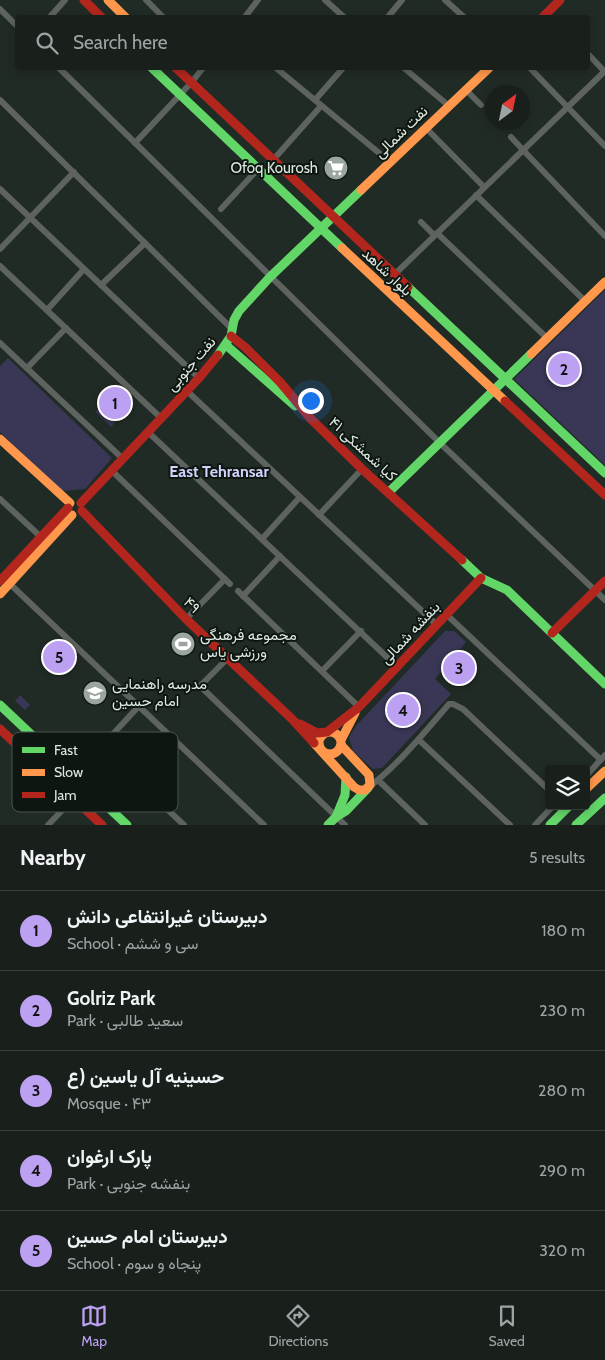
<!DOCTYPE html>
<meta charset="utf-8">
<style>
:root{--surface:#19201c;--page:#222825;--text:#f1f3f6;--muted:#9fa3a3;--line:#373e3b;--accent:#bca0f2}
body{margin:0;font-family:Cabin,Vazirmatn,sans-serif;background:var(--page);color:var(--text)}
.controls{position:absolute;right:15px;bottom:15px;display:grid;overflow:hidden;border-radius:5px;box-shadow:0 2px 8px #0003}
.controls button{width:45px;height:45px;display:grid;place-items:center;padding:0;border:0;border-bottom:1px solid var(--line);background:var(--surface);color:var(--text);font:25px sans-serif}
.compass{position:absolute;left:485px;top:85px;width:45px;height:45px;border-radius:50%;background:var(--surface);box-shadow:0 2px 8px #0003;rotate:33deg}
.you{position:absolute;left:310px;top:400px;width:18px;height:18px;margin:-12px;border:4px solid #fff;border-radius:50%;background:#1a73e8;box-shadow:0 0 0 8px #1a73e833}
.badge{display:grid;place-items:center;width:32px;height:32px;border-radius:50%;background:var(--accent);color:#111;font-size:16px;font-weight:700}
.pin{position:absolute;translate:-50% -50%;border:2px solid #fff;box-shadow:0 1px 5px #0006}
.list{margin:0;padding:0;list-style:none}
h2{display:flex;justify-content:space-between;align-items:center;height:65px;margin:0;padding:0 20px;font-size:21px}
h2 small{font-size:16px;font-weight:400;color:var(--muted)}
.list li{display:grid;grid-template-columns:32px 1fr auto;gap:15px;align-items:center;box-sizing:border-box;height:80px;padding:0 20px;border-top:1px solid var(--line)}
.list b{display:block;font-size:19px;white-space:nowrap}
.list p{margin:0;font-size:16px;white-space:nowrap;color:var(--muted)}
.list em{font-size:16px;font-style:normal;color:var(--muted)}
.icon{flex:none;width:28px;height:28px;fill:none;stroke:currentColor;stroke-width:2;stroke-linecap:round;stroke-linejoin:round}
.map{position:relative;flex:none;width:605px;height:825px;overflow:hidden}
.search{position:absolute;background:var(--surface);box-shadow:0 2px 8px #0003;left:15px;right:15px;top:15px;height:55px;display:flex;align-items:center;gap:12px;box-sizing:border-box;padding:0 18px;border-radius:5px;color:var(--muted);font-size:19px}
.sheet{height:465px;background:var(--surface)}
nav{display:flex;justify-content:space-around;align-items:center;box-sizing:border-box;height:70px;border-top:1px solid var(--line);background:var(--surface);font-size:14px;color:var(--muted)}
nav a{display:grid;justify-items:center;gap:2px}
nav .on{color:var(--accent)}
.map>svg:first-child{display:block}
</style>
<div class="map">
<svg width="605" height="825" viewBox="0 0 605 825">
<rect width="100%" height="100%" fill="#212b25"/>
<g fill="#393755">
<polygon points="605,290 605,465 514,379"/>
<polygon points="8,358 112,458 85,489 62,491 0,432 0,366"/>
<polygon points="102,405 117,420 111,427 95,412"/>
<polygon points="445,631 454,631 466,642 435,679 451,694 382,768 373,769 353,751 349,737 356,726"/>
<polygon points="20,695 30,705 25,710 15,701"/>
</g>
<g fill="none" stroke-linecap="round" stroke-linejoin="round">
<g stroke="#5e6360" stroke-width="6">
<polyline points="146,0 164,18"/>
<polyline points="325,0 345,18"/>
<polyline points="445,0 465,18"/>
<polyline points="0,9 18,27"/>
<polyline points="49,18 65,0"/>
<polyline points="244,18 258,0"/>
<polyline points="387,18 402,0"/>
<polyline points="588,54 604,71"/>
<polyline points="59,68 440,443 605,600"/>
<polyline points="276,68 390,162"/>
<polyline points="404,68 449,106"/>
<polyline points="530,68 605,146"/>
<polyline points="466,90 481,105"/>
<polyline points="0,100 232,329"/>
<polyline points="315,100 343,68"/>
<polyline points="426,128 484,187"/>
<polyline points="511,137 523,150"/>
<polyline points="135,143 191,83 203,68"/>
<polyline points="523,150 605,236"/>
<polyline points="273,160 321,106"/>
<polyline points="0,189 199,378"/>
<polyline points="476,195 585,301"/>
<polyline points="221,209 258,169"/>
<polyline points="421,222 434,235"/>
<polyline points="437,233 547,338"/>
<polyline points="0,249 74,172"/>
<polyline points="0,266 161,418"/>
<polyline points="395,274 605,71"/>
<polyline points="101,285 145,243"/>
<polyline points="47,310 84,269"/>
<polyline points="0,343 122,458"/>
<polyline points="27,368 66,328"/>
<polyline points="187,391 437,625"/>
<polyline points="148,432 390,660"/>
<polyline points="111,470 230,584"/>
<polyline points="0,499 41,537"/>
<polyline points="319,515 362,469"/>
<polyline points="262,539 300,497"/>
<polyline points="10,584 264,825"/>
<polyline points="238,591 359,707"/>
<polyline points="243,596 280,556"/>
<polyline points="447,615 601,760"/>
<polyline points="186,619 225,579"/>
<polyline points="228,658 200,686 345,825"/>
<polyline points="322,671 361,631"/>
<polyline points="138,707 101,747 184,825"/>
<polyline points="419,740 510,825"/>
<polyline points="586,776 605,755"/>
<polyline points="378,780 425,825"/>
<path d="M369 787C399 764 424 733 449 704H453L463 709 549 790"/>
<polyline points="48,825 74,798"/>
<polyline points="535,825 553,806"/>
</g>
<g stroke="#63d668" stroke-width="9">
<polyline points="152,68 342,248"/>
<polyline points="408,287 605,473"/>
<polyline points="226,345 295,406"/>
<polyline points="218,355 231,336 234,320 239,311 270,277 361,190"/>
<polyline points="389,492 531,354"/>
<polyline points="462,560 481,578 507,590 605,684"/>
<polyline points="0,705 127,825"/>
<polyline points="336,817 345,795 346,777"/>
<polyline points="328,825 336,817 346,811 368,788"/>
<polyline points="550,825 569,806"/>
<polyline points="576,825 605,798"/>
</g>
<g stroke="#ff974d" stroke-width="9">
<polyline points="108,0 126,18"/>
<polyline points="361,190 489,68"/>
<polyline points="342,248 505,401"/>
<polyline points="531,354 605,282"/>
<polyline points="0,439 70,503"/>
<polyline points="0,594 72,515"/>
<circle cx="330" cy="743" r="11"/>
<polyline points="341,740 355,713"/>
<polyline points="314,743 354,787 359,790 365,790 370,785 369,775 341,745"/>
<polyline points="586,789 605,771"/>
</g>
<g stroke="#b3261e" stroke-width="9">
<polyline points="84,0 102,18"/>
<polyline points="542,18 560,0"/>
<polyline points="176,68 408,287"/>
<polyline points="231,336 246,348 280,382 311,419 362,469 462,560"/>
<polyline points="505,401 605,495"/>
<polyline points="81,503 199,378 218,355"/>
<polyline points="82,511 186,619 292,719 314,743"/>
<polyline points="0,581 68,508"/>
<polyline points="552,633 605,581"/>
<polyline points="300,724 317,733 327,732 359,707 481,578"/>
<polyline points="0,729 102,825"/>
</g>
</g>
<defs>
<symbol id="supermarket-disc" viewBox="-11 -11 22 22"><circle r="9.5" fill="#9ba69f" stroke="#0d1610"/><path d="M-6-5.5h2.5l.6 2H6L4.5 2H-2.5L-4.4-4H-6ZM-1.5 3.2a1.3 1.3 0 1 0 .1 0ZM3 3.2a1.3 1.3 0 1 0 .1 0Z" fill="#fff"/></symbol>
<symbol id="stadium-disc" viewBox="-11 -11 22 22"><circle r="9.5" fill="#9ba69f" stroke="#0d1610"/><path d="M0-5a6.5 5 0 1 0 0 10a6.5 5 0 1 0 0-10ZM-3.5-1.8h7v3.6h-7Z" fill="#fff"/></symbol>
<symbol id="school-disc" viewBox="-11 -11 22 22"><circle r="9.5" fill="#9ba69f" stroke="#0d1610"/><path d="M0-5L7-2L0 1L-7-2ZM-4 1L0 2.5L4 1V4Q0 6-4 4Z" fill="#fff"/></symbol>
</defs>
<g fill-rule="evenodd">
<use href="#supermarket-disc" x="322" y="154" width="28" height="28"/>
<use href="#stadium-disc" x="169" y="630" width="28" height="28"/>
<use href="#school-disc" x="81" y="679" width="28" height="28"/>
</g>
<g text-anchor="middle" dominant-baseline="central" stroke-width="4" stroke-linejoin="round" paint-order="stroke">
<g font-size="15" fill="#dce9e0" stroke="#0d1610">
<text transform="translate(401 132) rotate(-44)">نفت شمالی</text>
<text transform="translate(387 272) rotate(43)">بلوار شاهد</text>
<text transform="translate(191 364) rotate(-49)">نفت جنوبی</text>
<text transform="translate(363 449) rotate(43)">۴۱ کیا شمشکی</text>
<text transform="translate(192 605) rotate(45)">۴۹</text>
<text transform="translate(410 633) rotate(-47)">بنفشه شمالی</text>
</g>
<g font-size="15" fill="#dce9e0" stroke="#0d1610" text-anchor="start">
<text x="318" y="168" text-anchor="end">Ofoq Kourosh</text>
<text x="200" y="635">مجموعه فرهنگی<tspan x="200" dy="17">ورزشی یاس</tspan></text>
<text x="112" y="684">مدرسه راهنمایی<tspan x="112" dy="17">امام حسین</tspan></text>
</g>
<g font-size="16" font-weight="bold" fill="#d4d1fc" stroke="#0d1610">
<text x="219" y="471">East Tehransar</text>
</g>
</g>
<rect x="12" y="732" width="166" height="80" rx="8" fill="#0d1610" stroke="#4b554e" stroke-width="1"/>
<rect x="22" y="747" width="23" height="6" fill="#63d668"/>
<rect x="22" y="769" width="23" height="7" fill="#ff974d"/>
<rect x="22" y="792" width="23" height="6" fill="#b3261e"/>
<g font-size="14" fill="#dce9e0">
<text x="54" y="755">Fast</text>
<text x="54" y="777">Slow</text>
<text x="54" y="800">Jam</text>
</g>
</svg>
<div class="controls">
<button><svg class="icon" aria-label="layers" viewBox="0 0 24 24"><path d="M12 4l9 5-9 5-9-5zM3 14l9 5 9-5"/></svg></button>
</div>
<svg class="compass" viewBox="-18 -18 36 36"><path d="M0-13l5 13h-10z" fill="#e53935"/><path d="M0 13l5-13h-10z" fill="#9fa3a3"/></svg>
<div class="you"></div>
<div class="pin badge" style="left:115px;top:403px">1</div>
<div class="pin badge" style="left:564px;top:369px">2</div>
<div class="pin badge" style="left:459px;top:668px">3</div>
<div class="pin badge" style="left:403px;top:710px">4</div>
<div class="pin badge" style="left:59px;top:657px">5</div>
<div class="search"><svg class="icon" aria-label="search" viewBox="0 0 24 24"><circle cx="10" cy="10" r="6"/><path d="M15 15l6 6"/></svg>Search here</div>
</div>
<section class="sheet">
<h2>Nearby<small>5 results</small></h2>
<ul class="list">
<li><span class="badge">1</span><div><b>دبیرستان غیرانتفاعی دانش</b><p>School · سی و ششم</p></div><em>180 m</em></li>
<li><span class="badge">2</span><div><b>Golriz Park</b><p>Park · سعید طالبی</p></div><em>230 m</em></li>
<li><span class="badge">3</span><div><b>حسینیه آل یاسین (ع</b><p>Mosque · ۴۳</p></div><em>280 m</em></li>
<li><span class="badge">4</span><div><b>پارک ارغوان</b><p>Park · بنفشه جنوبی</p></div><em>290 m</em></li>
<li><span class="badge">5</span><div><b>دبیرستان امام حسین</b><p>School · پنجاه و سوم</p></div><em>320 m</em></li>
</ul>
</section>
<nav>
<a class="on"><svg class="icon" aria-label="map" viewBox="0 0 24 24"><path d="M3 6l6-2 6 2 6-2v14l-6 2-6-2-6 2zM9 4v14M15 6v14"/></svg>Map</a>
<a><svg class="icon" aria-label="directions" viewBox="0 0 24 24"><path d="M12 3l9 9-9 9-9-9zM9 14v-3h6M13 9l2 2-2 2"/></svg>Directions</a>
<a><svg class="icon" aria-label="saved" viewBox="0 0 24 24"><path d="M7 4h10v16l-5-4-5 4z"/></svg>Saved</a>
</nav>
